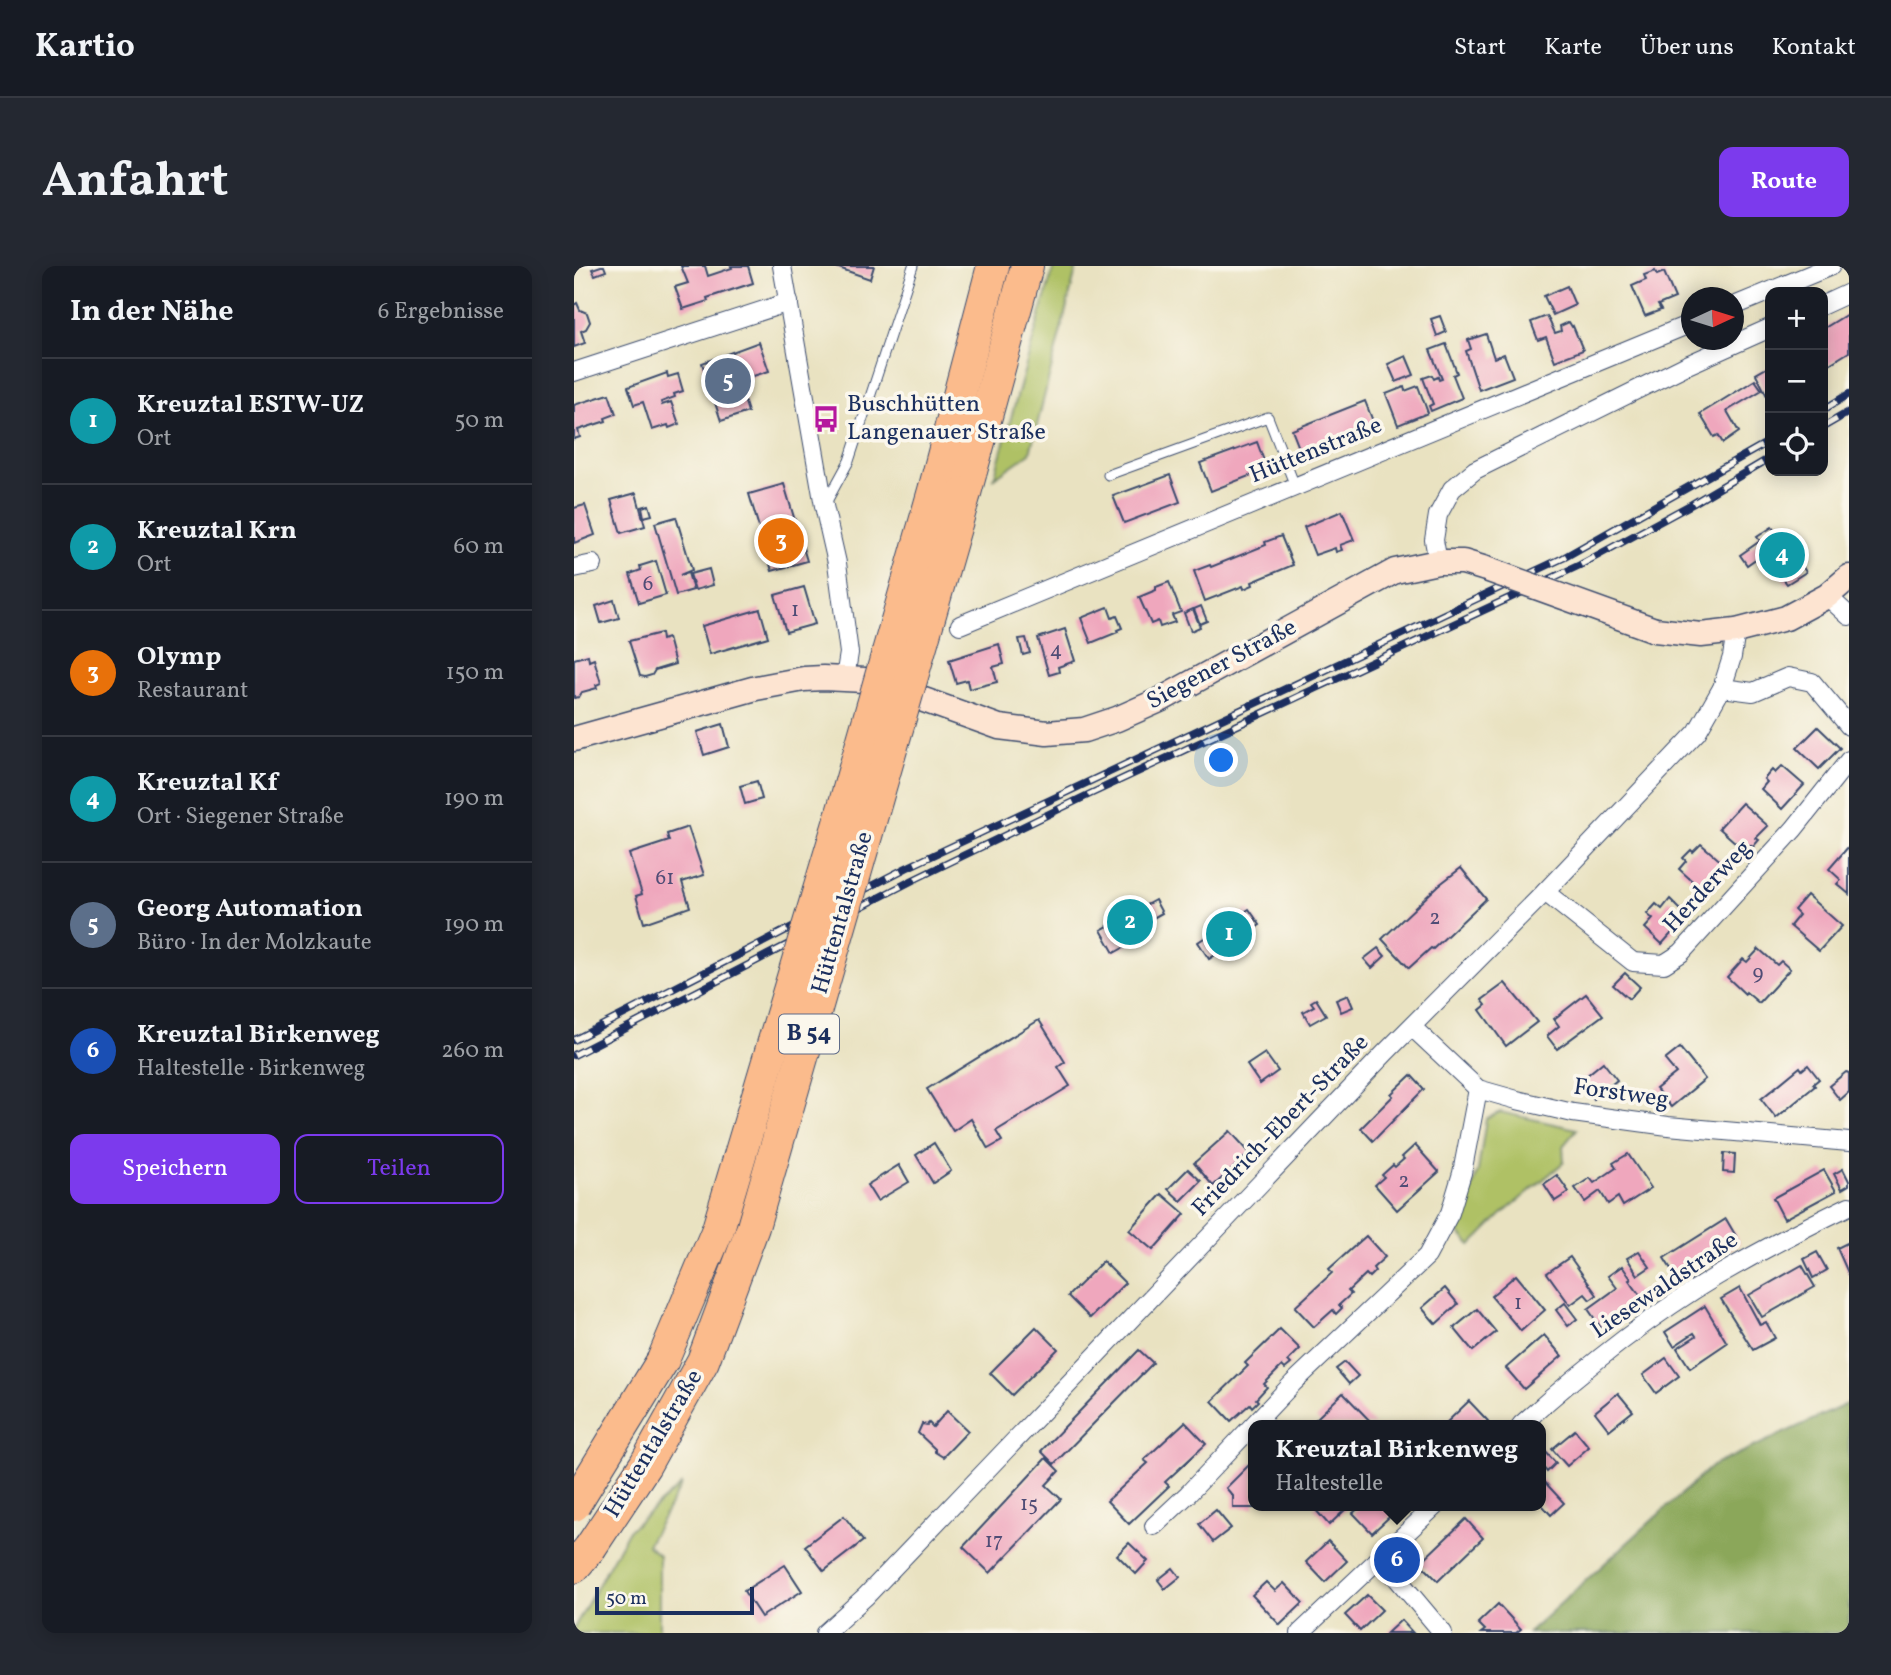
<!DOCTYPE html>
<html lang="de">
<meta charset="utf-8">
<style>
:root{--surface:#171b24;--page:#242831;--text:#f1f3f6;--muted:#9ea1a6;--line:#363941;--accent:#7c3aed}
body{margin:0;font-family:Vollkorn,serif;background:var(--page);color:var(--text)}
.controls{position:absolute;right:21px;top:21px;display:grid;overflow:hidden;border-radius:14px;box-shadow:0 4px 18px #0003}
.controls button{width:63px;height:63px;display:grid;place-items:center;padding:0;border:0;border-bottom:2px solid var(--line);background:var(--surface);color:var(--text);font:35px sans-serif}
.compass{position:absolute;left:1107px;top:21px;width:63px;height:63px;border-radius:50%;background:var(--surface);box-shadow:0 4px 18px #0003;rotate:86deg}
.scale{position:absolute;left:21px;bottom:18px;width:159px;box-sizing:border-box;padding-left:7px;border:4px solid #1b2f5e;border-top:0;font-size:19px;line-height:24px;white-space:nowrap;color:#1b2f5e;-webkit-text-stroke:5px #fbf7ec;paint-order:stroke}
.you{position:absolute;left:648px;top:495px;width:24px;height:24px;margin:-18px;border:5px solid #fff;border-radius:50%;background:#1a73e8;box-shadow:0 0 0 10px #1a73e833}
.badge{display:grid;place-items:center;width:46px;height:46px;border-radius:50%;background:var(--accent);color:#fff;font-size:23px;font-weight:700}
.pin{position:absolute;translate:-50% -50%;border:4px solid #fff;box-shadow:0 2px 7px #0006}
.popup{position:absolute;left:674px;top:1154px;width:298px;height:91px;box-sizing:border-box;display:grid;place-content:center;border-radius:14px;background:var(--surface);filter:drop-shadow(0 2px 5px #0005);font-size:23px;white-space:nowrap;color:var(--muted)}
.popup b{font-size:26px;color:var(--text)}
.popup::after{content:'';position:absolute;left:50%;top:100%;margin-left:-14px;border:14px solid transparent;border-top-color:var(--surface)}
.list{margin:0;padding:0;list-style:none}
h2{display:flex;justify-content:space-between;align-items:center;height:91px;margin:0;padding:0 28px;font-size:30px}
h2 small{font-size:23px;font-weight:400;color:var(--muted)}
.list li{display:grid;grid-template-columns:46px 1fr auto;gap:21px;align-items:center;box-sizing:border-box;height:126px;padding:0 28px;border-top:2px solid var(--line)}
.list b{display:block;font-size:26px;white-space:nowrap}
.list p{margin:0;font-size:23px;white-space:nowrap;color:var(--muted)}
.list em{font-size:23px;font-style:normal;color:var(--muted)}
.actions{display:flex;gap:14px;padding:21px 28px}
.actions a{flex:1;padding:16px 0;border:2px solid var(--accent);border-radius:14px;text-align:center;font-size:24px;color:var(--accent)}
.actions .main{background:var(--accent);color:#fff}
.icon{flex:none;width:38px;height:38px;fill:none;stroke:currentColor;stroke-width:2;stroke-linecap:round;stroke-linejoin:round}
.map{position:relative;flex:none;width:1275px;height:1367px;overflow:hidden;border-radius:14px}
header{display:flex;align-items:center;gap:42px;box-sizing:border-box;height:98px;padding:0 35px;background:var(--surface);border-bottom:2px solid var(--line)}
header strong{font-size:33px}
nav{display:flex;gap:38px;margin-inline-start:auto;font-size:24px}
.intro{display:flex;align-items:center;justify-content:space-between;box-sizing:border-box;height:168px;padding:0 42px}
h1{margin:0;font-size:49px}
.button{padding:18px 32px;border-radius:14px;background:var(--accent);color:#fff;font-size:24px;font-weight:700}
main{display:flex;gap:42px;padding:0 42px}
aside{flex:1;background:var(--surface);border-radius:14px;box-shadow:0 4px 18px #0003}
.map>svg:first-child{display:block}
</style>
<header>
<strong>Kartio</strong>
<nav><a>Start</a><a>Karte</a><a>Über uns</a><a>Kontakt</a></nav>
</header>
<div class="intro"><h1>Anfahrt</h1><a class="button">Route</a></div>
<main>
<aside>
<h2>In der Nähe<small>6 Ergebnisse</small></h2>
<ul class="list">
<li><span class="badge" style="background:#0f9aa8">1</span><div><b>Kreuztal ESTW-UZ</b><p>Ort</p></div><em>50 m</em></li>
<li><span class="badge" style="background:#0f9aa8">2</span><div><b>Kreuztal Krn</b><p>Ort</p></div><em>60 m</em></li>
<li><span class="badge" style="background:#e8710a">3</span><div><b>Olymp</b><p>Restaurant</p></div><em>150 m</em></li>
<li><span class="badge" style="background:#0f9aa8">4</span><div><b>Kreuztal Kf</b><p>Ort · Siegener Straße</p></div><em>190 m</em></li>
<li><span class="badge" style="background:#5c6f8a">5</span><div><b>Georg Automation</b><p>Büro · In der Molzkaute</p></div><em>190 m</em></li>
<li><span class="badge" style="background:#1a4fb4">6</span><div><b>Kreuztal Birkenweg</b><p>Haltestelle · Birkenweg</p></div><em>260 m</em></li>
</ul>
<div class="actions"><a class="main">Speichern</a><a>Teilen</a></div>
</aside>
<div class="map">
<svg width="1275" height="1367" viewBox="0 0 1275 1367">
<rect width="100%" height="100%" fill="#fbf7ec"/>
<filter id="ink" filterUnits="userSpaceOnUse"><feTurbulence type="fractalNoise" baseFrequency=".0143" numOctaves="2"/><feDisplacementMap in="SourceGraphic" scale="14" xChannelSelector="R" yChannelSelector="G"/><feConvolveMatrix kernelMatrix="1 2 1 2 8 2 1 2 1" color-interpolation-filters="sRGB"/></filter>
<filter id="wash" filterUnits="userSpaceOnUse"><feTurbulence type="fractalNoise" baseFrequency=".00686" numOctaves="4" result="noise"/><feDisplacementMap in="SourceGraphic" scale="28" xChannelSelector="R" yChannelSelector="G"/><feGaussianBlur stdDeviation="1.57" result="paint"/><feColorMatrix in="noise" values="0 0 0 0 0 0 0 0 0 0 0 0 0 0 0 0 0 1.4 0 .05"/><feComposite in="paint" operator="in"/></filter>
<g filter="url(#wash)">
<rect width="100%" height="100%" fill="#e9e2c1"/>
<g fill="#afc165" stroke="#657862" stroke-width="2">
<polygon points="480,0 503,0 456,187 420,212"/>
<polygon points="926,846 1003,863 989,880 990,896 927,949 897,979 884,966 904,905 912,853"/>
<polygon points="108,1218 73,1279 85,1289 85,1367 0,1367 0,1362 55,1264"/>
</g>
<polygon fill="#8ba75a" stroke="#536b5c" stroke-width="2" points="1275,1137 1275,1367 954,1367 1138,1200"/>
<g id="blocks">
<g fill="#efa7bd">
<polygon points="27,0 30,0 32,5 21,9 18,3"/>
<polygon points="107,0 131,0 134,10 158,2 157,0 174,0 179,17 133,32 134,35 109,43 101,21 114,17"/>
<polygon points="259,0 300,0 296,13"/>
<polygon points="1081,5 1083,9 1090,6 1101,32 1084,39 1087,44 1071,50 1058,20 1072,14 1070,9"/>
<polygon points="993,20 1001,39 979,49 970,30"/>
<polygon points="3,37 6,44 13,47 16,56 12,63 7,65 11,77 0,81 0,39"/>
<polygon points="1275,47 1275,86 1249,102 1249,63"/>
<polygon points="866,50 872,66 863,70 857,53"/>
<polygon points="973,50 981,67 987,65 986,60 995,56 998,61 999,60 1009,84 981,95 972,71 964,74 957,56"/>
<polygon points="912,68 920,92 930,88 939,111 905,124 892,85 897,83 894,74"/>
<polygon points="185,76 195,105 176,111 175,122 168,127 174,146 147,155 128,97"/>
<polygon points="872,78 883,107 879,109 888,132 857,145 855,140 859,138 849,112 858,109 860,113 864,111 865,114 868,113 856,84"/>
<polygon points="832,90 840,109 822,116 814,98"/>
<polygon points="1196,100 1196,128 1193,130 1182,108"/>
<polygon points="93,107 94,111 104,108 109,125 100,128 101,131 87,136 88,139 97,136 105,158 95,162 94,159 78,164 69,136 60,139 54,121"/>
<polygon points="1181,114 1188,124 1153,145 1165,166 1149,177 1144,169 1140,171 1126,148"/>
<polygon points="844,120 854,147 824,159 812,128 830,121 831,125"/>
<polygon points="35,128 42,148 31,152 32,155 4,164 6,171 0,173 0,139"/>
<polygon points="791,135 802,163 729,192 718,164"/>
<polygon points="683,176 693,203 637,225 626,197"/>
<polygon points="596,209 606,236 550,257 539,230"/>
<polygon points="210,218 233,295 198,305 192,284 187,285 184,276 189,275 175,228"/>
<polygon points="62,227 71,260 47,267 37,234"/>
<polygon points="11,239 21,269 0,277 0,242"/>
<polygon points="75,239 78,249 70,251 68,241"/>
<polygon points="768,245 780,274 766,279 768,284 762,286 761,282 741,289 730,261"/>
<polygon points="102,251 118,304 106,309 114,307 119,324 102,329 81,257"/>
<polygon points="1198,261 1209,276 1212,273 1219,284 1218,285 1232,306 1213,318 1196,295 1198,293 1193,285 1173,299 1166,289 1186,275 1183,271"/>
<polygon points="707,270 719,299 678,316 679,319 670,323 669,320 631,335 620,305 636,299 637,301 692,279 691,276"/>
<polygon points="82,295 92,329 65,337 56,308 67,304 66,300"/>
<polygon points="135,303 139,319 121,324 116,308"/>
<polygon points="595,316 607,346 598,349 601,356 586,361 584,355 577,358 565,331 582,324 582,321"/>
<polygon points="230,321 241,358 212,366 201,329"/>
<polygon points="40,334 45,352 27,357 22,340"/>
<polygon points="627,340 633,355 626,358 620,343"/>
<polygon points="534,341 538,352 543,350 548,362 543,364 544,366 517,377 507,352"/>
<polygon points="186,343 194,371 136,388 128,360"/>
<polygon points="619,343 626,361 617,365 610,347"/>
<polygon points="491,363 501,395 484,401 485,406 475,409 464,372"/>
<polygon points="87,367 88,374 94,372 101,398 81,404 78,409 71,411 66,410 55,375"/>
<polygon points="452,372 456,387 449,389 445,373"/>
<polygon points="425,378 430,398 419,401 423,416 395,423 393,414 382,417 375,394"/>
<polygon points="14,389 15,395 20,393 27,417 22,419 23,422 8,426 5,431 0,432 0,393"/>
<polygon points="149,458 155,481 130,489 123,466"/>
<polygon points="1244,461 1266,482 1245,503 1223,482"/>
<polygon points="1208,500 1230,519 1208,543 1187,523 1193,516 1190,513 1198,504 1201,507"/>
<polygon points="183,515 188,533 171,538 166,520"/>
<polygon points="1168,537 1194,560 1182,572 1185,574 1179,581 1176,579 1171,585 1145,562"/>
<polygon points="114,561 130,609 108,616 116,641 70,657 62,630 68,628 55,588 95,575 93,568"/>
<polygon points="1127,578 1150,598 1127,623 1105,603 1112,595 1109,592 1117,584 1119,586"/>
<polygon points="1275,580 1275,628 1263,618 1267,614 1255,603"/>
<polygon points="887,602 912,633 859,683 857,682 835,702 808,673 865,619"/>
<polygon points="1233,629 1268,660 1245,685 1216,660 1225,649 1220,644"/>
<polygon points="1096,633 1113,650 1088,678 1071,662 1079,653 1073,648 1082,638 1088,643"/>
<polygon points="581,634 588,647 559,663 565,673 540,687 527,664"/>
<polygon points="675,643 686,659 635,693 624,676"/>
<polygon points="804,682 811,690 798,702 790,693"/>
<polygon points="1185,683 1203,699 1207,695 1216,703 1185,737 1172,726 1171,728 1153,711 1169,693 1173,696"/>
<polygon points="1051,707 1066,721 1055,733 1039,719"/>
<polygon points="931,717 963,756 932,780 906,744 912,739 908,734"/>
<polygon points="1012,728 1029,749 983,783 973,770 985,760 980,753"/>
<polygon points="774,729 779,741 767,746 762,734"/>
<polygon points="742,733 752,749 736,758 729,746 740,740 737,736"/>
<polygon points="465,754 491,796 484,801 496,820 422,865 428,875 414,883 397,853 379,865 353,823"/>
<polygon points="1106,782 1131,813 1097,841 1082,823 1102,807 1091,794"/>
<polygon points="691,787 704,805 686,818 673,799"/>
<polygon points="1029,796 1043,814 1020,833 1006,815"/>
<polygon points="1234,799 1245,813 1239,818 1241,820 1202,852 1187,833 1226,801 1228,804"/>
<polygon points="1272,806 1275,807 1275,826 1266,834 1255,820"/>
<polygon points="837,809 850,823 799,875 787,862 819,830 817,828"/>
<polygon points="656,865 676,887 639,920 620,897"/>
<polygon points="360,877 377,905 359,917 342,889"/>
<polygon points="841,879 865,906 823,944 801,919 810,911 808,909 819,899 821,901 830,893 828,891"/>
<polygon points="1150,887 1161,888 1160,907 1149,906"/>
<polygon points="1054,888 1077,922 1049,940 1044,931 1034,938 1026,925 1011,936 1001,922 1016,912 1020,917 1042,902 1039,897"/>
<polygon points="325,899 335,916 303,935 293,919"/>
<polygon points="614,903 627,915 607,935 594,923"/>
<polygon points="1269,903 1275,915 1275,919 1268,923 1260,908"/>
<polygon points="1250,904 1262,925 1210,953 1199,932"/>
<polygon points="983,909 995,926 981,935 970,918"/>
<polygon points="588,928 611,948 579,984 555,964"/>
<polygon points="1152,953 1166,977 1104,1014 1090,992"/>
<polygon points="792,970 811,991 799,1002 801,1005 795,1011 792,1008 774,1025 777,1028 765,1039 768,1042 762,1048 759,1044 740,1061 721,1041 758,1007 755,1003"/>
<polygon points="1275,976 1275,1009 1263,982"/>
<polygon points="1065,985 1076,1001 1064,1009 1053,992"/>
<polygon points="1243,986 1253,1004 1239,1012 1230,993"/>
<polygon points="996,991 1023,1029 1016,1034 1011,1028 996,1039 973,1007"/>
<polygon points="529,995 551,1017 516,1052 494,1030"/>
<polygon points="1228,999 1241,1021 1188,1051 1175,1029"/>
<polygon points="1048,1000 1057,1013 1055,1014 1071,1036 1030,1066 1014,1043 1043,1022 1034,1010"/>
<polygon points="942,1009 971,1044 947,1065 917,1030"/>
<polygon points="871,1022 884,1038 862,1058 848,1042"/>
<polygon points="1166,1022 1186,1059 1192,1056 1201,1072 1179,1084 1147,1033"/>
<polygon points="991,1037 1003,1053 994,1060 982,1044"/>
<polygon points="1131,1040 1153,1077 1116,1102 1103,1082 1122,1070 1120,1067 1100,1080 1091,1066"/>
<polygon points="903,1043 922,1066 899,1085 880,1062"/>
<polygon points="462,1061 484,1083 438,1129 416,1107"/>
<polygon points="706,1063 726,1083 714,1095 717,1098 711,1103 708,1100 690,1118 693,1121 682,1133 684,1135 678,1141 676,1138 657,1155 638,1135 674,1100 671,1097"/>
<polygon points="970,1069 988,1090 950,1123 932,1102"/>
<polygon points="565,1084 579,1097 480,1198 467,1185"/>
<polygon points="1092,1092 1105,1110 1082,1127 1069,1109"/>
<polygon points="771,1096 784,1110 775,1118 762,1103"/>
<polygon points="769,1127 800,1159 748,1159 742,1153"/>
<polygon points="1044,1127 1059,1145 1035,1164 1021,1146"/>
<polygon points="895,1135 914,1155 910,1159 870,1159"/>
<polygon points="373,1145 394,1165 369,1191 361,1186 361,1183 344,1167 348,1158 353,1159 355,1157 359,1161"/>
<polygon points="611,1156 632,1178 591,1216 595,1220 555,1258 533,1235 574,1197 570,1194"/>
<polygon points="1001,1164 1015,1181 993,1200 978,1183"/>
<polygon points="968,1182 982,1197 973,1206 967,1199"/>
<polygon points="472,1192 485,1205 472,1219 487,1233 416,1307 389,1281"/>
<polygon points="677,1197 680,1199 680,1242 659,1242 659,1230 652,1222"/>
<polygon points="967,1212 990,1237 977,1249 967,1238"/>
<polygon points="742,1240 775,1240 755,1259 740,1242"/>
<polygon points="787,1240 827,1240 798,1267 779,1247"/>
<polygon points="642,1244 657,1262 639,1276 625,1258"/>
<polygon points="270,1250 289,1275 250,1305 231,1280"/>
<polygon points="892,1253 909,1272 864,1315 846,1297"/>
<polygon points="754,1275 773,1295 751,1316 732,1296"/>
<polygon points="555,1277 574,1295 562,1308 543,1289"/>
<polygon points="211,1299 228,1325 187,1351 170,1325"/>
<polygon points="599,1302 606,1311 591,1323 584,1314"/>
<polygon points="692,1316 701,1325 710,1317 729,1337 706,1359 678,1329"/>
<polygon points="793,1329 808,1344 786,1365 771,1349"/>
<polygon points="924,1338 947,1363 942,1367 907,1367 911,1364 904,1357"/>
<polygon points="827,1354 839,1367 813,1367"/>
</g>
</g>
</g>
<g filter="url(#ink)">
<use href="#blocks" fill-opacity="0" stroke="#3a4a6d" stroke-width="2"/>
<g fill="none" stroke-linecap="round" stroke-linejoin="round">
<defs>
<g id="lane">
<polyline points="534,209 694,151 721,220"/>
<polyline points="252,237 275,195 339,0"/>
</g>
<g id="street">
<polyline points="208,0 250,240 263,297 275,387 271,412"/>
<polyline points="1249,39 1275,27"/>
<polyline points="1160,40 1257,0"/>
<polyline points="0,106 215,36"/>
<polyline points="864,296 860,274 864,249 878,223 901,204 1111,100 1196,62"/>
<polyline points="0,302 19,298"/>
<polyline points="1253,330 1275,350"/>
<polyline points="386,359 1118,57"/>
<polyline points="1148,422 1179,426 1214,411 1238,416 1275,460"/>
<polyline points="971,626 1059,696 1090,698 1107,687 1220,563 1275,494"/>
<polyline points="838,761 904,823 943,834 999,847 1094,860 1275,876"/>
<path d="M947 1159C1008 1104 1072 1052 1143 1010 1186 985 1230 962 1275 940"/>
<polyline points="580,1260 614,1228 719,1117 853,990 876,947 888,907 904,823"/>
<polyline points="806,1292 869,1367"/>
<polyline points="251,1367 292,1330 811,787 971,626 1123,466 1148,422 1158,391 1162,365"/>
<polyline points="726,1367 861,1240"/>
</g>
<g id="secondary">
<polyline points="1081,364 1127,369 1162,365 1212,352 1253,330 1275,311"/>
<polyline points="0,473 182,422 230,413 249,412 291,414 311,420 425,461 473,467 510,464 543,453 588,433 821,305 864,296 889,296 912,303"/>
</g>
<g id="highway">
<polyline points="361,221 419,0"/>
<polyline points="391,227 453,0"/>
<polyline points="0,1301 16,1282"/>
</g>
</defs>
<use href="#lane" stroke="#3a4a6d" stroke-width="11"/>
<use href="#street" stroke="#3a4a6d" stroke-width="20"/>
<use href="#secondary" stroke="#3a4a6d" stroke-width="27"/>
<use href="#highway" stroke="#3a4a6d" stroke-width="34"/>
<use href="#lane" stroke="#fff" stroke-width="9"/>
<use href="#street" stroke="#fff" stroke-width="18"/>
<use href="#secondary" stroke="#fde4d1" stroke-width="24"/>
<use href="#highway" stroke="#fbbb8c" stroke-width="32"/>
<defs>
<g id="rail">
<polyline points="1249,144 1275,128"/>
<polyline points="1249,161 1275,146"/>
<polyline points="0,774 332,602 989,292 1196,175"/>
<polyline points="0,789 339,614 514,529 1006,299 1118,238 1196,192"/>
</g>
</defs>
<use href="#rail" stroke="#1b2f5e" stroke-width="8"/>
<use href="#rail" stroke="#fbf7ec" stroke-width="5" stroke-dasharray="16" stroke-linecap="butt"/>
<defs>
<polyline id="secondary-bridge" points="912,303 1081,364"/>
<g id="highway-bridge">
<polyline points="0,1239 89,1094 144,963 271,537 361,221"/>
<polyline points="16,1282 71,1199 129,1095 179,961 391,227"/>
</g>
</defs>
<use href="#secondary-bridge" stroke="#3a4a6d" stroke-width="27" stroke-linecap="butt"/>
<use href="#highway-bridge" stroke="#3a4a6d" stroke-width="34" stroke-linecap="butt"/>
<use href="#secondary-bridge" stroke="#fde4d1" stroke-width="24"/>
<use href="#highway-bridge" stroke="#fbbb8c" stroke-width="32"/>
</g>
</g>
<defs>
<symbol id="bus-bare" viewBox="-9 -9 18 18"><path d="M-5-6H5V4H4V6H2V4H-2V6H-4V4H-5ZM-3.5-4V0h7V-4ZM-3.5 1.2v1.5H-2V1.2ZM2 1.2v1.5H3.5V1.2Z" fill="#b5179e" stroke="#fbf7ec" stroke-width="2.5" paint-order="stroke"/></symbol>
</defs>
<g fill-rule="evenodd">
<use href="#bus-bare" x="233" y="134" width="38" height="38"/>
</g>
<g text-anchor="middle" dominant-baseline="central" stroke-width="7" stroke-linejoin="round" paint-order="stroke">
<g font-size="21" fill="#504d76">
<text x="74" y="318">6</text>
<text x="221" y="344">1</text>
<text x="482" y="384">4</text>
<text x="91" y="612">61</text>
<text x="861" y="652">2</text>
<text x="1184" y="707">9</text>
<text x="830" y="915">2</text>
<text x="944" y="1037">1</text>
<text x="455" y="1238">15</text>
<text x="420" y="1275">17</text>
</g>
<rect fill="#fbf7ec" stroke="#5e6b89" stroke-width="2" x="205" y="748.5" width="60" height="39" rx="5"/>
<g font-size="23" font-weight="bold" fill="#1b2f5e">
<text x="235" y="768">B 54</text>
</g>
<g font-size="24" fill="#1b2f5e" stroke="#fbf7ec" text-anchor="start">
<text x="273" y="139">Buschhütten<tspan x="273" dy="28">Langenauer Straße</tspan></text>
</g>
<g font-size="24" fill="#1b2f5e" stroke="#fbf7ec">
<text transform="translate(742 185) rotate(-22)">Hüttenstraße</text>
<text transform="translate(648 399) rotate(-28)">Siegener Straße</text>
<text transform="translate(1134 621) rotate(-47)">Herderweg</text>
<text transform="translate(269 647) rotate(-74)">Hüttentalstraße</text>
<text transform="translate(1047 828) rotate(8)">Forstweg</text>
<text transform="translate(707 860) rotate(-46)">Friedrich-Ebert-Straße</text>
<text transform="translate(1091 1020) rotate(-34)">Liesewaldstraße</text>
<text transform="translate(80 1178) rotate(-59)">Hüttentalstraße</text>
</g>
</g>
</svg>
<div class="controls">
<button>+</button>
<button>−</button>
<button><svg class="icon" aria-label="locate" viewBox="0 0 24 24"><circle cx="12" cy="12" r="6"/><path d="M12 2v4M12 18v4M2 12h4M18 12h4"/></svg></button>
</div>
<svg class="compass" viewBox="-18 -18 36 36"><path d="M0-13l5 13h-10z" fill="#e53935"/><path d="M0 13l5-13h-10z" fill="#9ea1a6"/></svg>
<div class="scale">50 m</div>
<div class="you"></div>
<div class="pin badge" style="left:655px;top:668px;background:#0f9aa8">1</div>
<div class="pin badge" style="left:556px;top:656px;background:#0f9aa8">2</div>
<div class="pin badge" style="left:207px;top:275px;background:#e8710a">3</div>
<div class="pin badge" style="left:1208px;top:289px;background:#0f9aa8">4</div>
<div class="pin badge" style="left:154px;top:115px;background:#5c6f8a">5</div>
<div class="pin badge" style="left:823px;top:1294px;background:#1a4fb4">6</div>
<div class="popup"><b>Kreuztal Birkenweg</b>Haltestelle</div>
</div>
</main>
